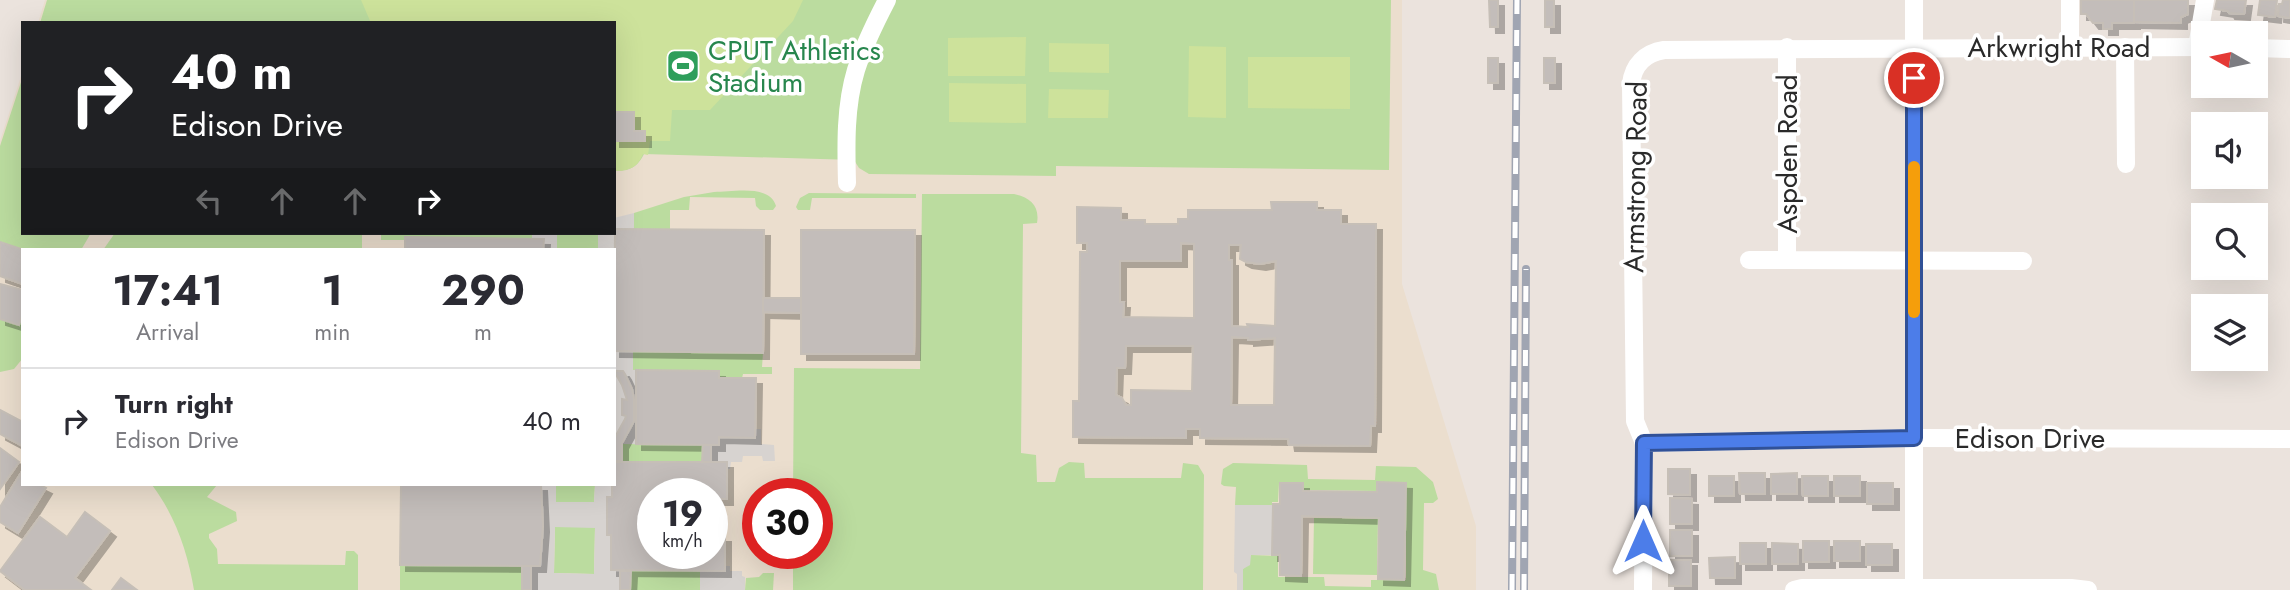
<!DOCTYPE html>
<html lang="en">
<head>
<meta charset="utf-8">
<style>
	:root { --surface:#fff; --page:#f2f2f3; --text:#2b2b33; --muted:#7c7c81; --line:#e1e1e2 }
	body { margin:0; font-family:Jost,sans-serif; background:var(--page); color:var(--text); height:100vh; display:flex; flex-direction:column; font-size:26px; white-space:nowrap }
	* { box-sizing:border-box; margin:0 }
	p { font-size:23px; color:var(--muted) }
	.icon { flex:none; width:38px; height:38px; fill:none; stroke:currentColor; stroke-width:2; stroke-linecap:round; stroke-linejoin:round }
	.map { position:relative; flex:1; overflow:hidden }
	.details { position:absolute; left:21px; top:248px; width:595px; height:238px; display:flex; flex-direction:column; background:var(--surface); border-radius:0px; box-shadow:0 7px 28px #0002 }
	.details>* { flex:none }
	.hud { position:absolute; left:21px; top:21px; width:595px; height:214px; border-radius:0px; box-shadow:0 7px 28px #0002; background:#202124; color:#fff; overflow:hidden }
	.needle { width:46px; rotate:279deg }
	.fabs { position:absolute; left:2191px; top:21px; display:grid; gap:14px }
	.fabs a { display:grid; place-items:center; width:77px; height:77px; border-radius:0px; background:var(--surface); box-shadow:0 7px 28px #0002; font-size:35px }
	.speed { position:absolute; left:637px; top:478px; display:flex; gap:14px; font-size:35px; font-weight:700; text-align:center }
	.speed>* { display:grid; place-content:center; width:91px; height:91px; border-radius:50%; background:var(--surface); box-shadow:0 7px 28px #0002; line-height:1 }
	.speed small { font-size:18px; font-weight:400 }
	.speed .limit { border:10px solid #d22; background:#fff; color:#111 }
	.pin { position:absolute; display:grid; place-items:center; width:60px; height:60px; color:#fff; margin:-30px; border:4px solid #fff; border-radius:50%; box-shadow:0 2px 7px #0007 }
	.me { position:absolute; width:77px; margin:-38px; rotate:0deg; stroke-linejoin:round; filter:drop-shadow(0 0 5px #0008) }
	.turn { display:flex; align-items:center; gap:24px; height:147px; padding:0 35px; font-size:32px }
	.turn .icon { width:91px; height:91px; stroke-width:2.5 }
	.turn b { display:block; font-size:49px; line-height:60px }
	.lanes { display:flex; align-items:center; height:66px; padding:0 35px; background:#0003; justify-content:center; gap:35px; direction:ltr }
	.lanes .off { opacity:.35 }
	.eta { display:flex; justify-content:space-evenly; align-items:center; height:119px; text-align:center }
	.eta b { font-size:42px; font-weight:700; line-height:49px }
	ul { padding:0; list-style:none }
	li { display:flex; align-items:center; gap:21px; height:105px; padding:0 35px; border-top:2px solid var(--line) }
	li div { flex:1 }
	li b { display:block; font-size:26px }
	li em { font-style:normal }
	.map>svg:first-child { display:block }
	.education { fill:#ebdece; fill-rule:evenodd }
	.green { fill:#bbdc9f }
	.pitch { fill:#cde29b }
	.plaza { fill:#d7d3d0; fill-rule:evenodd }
	.building { fill:#c3bdba; stroke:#c6bfb7; stroke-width:2; fill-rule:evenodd; filter:url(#shadow) }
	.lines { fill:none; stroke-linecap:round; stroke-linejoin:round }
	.minor { stroke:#fff; stroke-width:18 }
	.rail-casing { stroke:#a0a5b2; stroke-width:8 }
	.rail { stroke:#fff; stroke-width:5; stroke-dasharray:16; stroke-linecap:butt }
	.route-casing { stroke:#315197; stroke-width:18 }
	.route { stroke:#4c7de9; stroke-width:12 }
	.slow { stroke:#f59e0b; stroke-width:12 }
	.labels { text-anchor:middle; stroke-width:7; stroke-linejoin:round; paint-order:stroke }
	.street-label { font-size:28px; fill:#2a2a2a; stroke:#fff }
	.leisure-label { font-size:28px; fill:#27864d; stroke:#fff; text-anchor:start }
</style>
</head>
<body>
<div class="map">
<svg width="2290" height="590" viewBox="0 0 2290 590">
	<defs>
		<filter id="shadow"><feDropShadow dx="6" dy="6" stdDeviation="0" flood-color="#0004"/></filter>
	</defs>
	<rect width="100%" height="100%" fill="#ebe3dd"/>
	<path class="education" d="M45,0H1402V284L1476,526V590H0V141L23,70V233H614V23H38ZM23,250H614V485H23ZM653,494H712V553H653ZM758,494H817V553H758Z"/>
	<g class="green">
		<path d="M47,0H1391L1389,170L1056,166V176L869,174L859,168L854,160L644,154C637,168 629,171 614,171V23H40Z"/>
		<path d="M23,76V233H91L81,250H24L0,242V146Z"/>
		<path d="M714,192C733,192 770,184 776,206L773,210H760L756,206L755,198L690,197L689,210H670V229H634V213L684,197Z"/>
		<path d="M809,193L916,194V198H812L810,210H798L796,207L800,198Z"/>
		<path d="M922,194H1014C1030,197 1040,206 1037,223L1023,224L1021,453L1036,455L1037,482H1055L1059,468L1069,462L1084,463L1085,478H1181L1183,463L1198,465L1204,475L1203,590H793V553H817V494L793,493L794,368L920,369Z"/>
		<path d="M115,233H362V250H103Z"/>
		<path d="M381,233H532V239L406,237L405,240H381Z"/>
		<rect x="557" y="233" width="41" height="17"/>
		<path d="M23,313V358L14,369L0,372V319L19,325Z"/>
		<path d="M633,352L763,353L762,367H772V374H743L742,378H719V371L633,370Z"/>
		<path d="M622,444L703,445L702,462L621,461Z"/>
		<path d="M1233,463L1307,465L1308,479L1375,480L1376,466L1416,467L1433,482L1438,499L1433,503H1424L1423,570L1436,574L1439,590H1243V569L1251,555L1278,556V577H1324L1325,586L1371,587V580H1406V483L1377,482L1376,491L1303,490V483H1279L1278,502H1272V505H1235L1236,487L1224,486L1221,484L1223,469Z"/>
		<path d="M152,485H217L207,497L236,512L237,521L209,534V538L217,549L218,564L345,565L346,551H354L358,555V590H194C188,553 175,515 152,485Z"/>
		<path d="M556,485H595L594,502H556Z"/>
		<path d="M1314,518L1378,519L1377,575L1313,574Z"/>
		<path d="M555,527H595L594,574L554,573Z"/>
		<rect x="400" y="565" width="122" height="25"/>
		<rect x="631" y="570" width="69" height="20"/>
		<path d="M763,573H774L773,590H745L746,578L759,577Z"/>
	</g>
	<g class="pitch">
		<path d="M361,0H803L793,21L710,110H672L670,141H650L648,155L643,154C637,168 629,171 614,171V23H371Z"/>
		<path d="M1026,37L1025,76H948V38Z"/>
		<path d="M1049,43L1109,44V73L1049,72Z"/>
		<path d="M1189,46L1226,47V118L1188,117Z"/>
		<path d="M1248,57H1350V109L1248,108Z"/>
		<path d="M949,83L1026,84V123L949,122Z"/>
		<path d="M1049,89L1109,90L1108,118H1048Z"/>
	</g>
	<g class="plaza">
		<path d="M634,213V229H615L614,320V250H598V233H614V218Z"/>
		<path d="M532,233H557V250H543V239H532Z"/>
		<path d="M614,351L633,352V370H636V444H622L634,421V399L632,389L625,374L622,371H614Z"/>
		<path d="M614,373L622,385L627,400H622V415L626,416L625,419L614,439Z"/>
		<path d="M755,429H761V444L774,445L775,461H763L762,456H743L742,462H731L730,469H727V462H711V445H719V437L755,438Z"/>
		<path d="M541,485H556V502H594L595,485H612V497H607V534L611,535V570H620V590H531V566L540,565L543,526ZM555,527L595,528L594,574L554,573Z"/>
		<path d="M1235,505H1273L1278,555H1251L1250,565L1243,569V590H1237V574L1234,572Z"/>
		<path d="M725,566H730V571H742V576L745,577V590H700V570L725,571Z"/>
	</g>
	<g class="building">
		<path d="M1489,0H1498V27H1490Z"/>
		<rect x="1545" y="0" width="9" height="27"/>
		<path d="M2081,0H2134V23H2112V29H2103V23H2093L2086,14H2081Z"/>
		<path d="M2134,0H2188V14L2181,17V23L2134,22Z"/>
		<path d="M2217,0H2246L2244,14L2229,13L2228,11L2215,9Z"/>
		<path d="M2260,0H2277L2275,17L2258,15Z"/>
		<path d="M2283,0H2290V18L2278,16L2279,4H2282Z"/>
		<rect x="1488" y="58" width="10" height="25"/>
		<rect x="1544" y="58" width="11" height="25"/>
		<path d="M614,112H634V131H645V141H614Z"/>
		<path d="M1271,202H1317V210H1341V224H1376L1375,426H1371L1370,446L1289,445L1288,439L1200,438V429H1186V438L1073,437V401H1079L1080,252H1087V243H1077V207L1121,208V220H1145V224H1178V219H1188V210H1272ZM1181,243L1194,244V318L1123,317L1124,302H1120V261H1181ZM1229,245H1241L1240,259L1246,262L1260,264L1276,261L1275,326L1247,324L1248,327L1232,326V260H1229ZM1232,337L1248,338V340L1275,338L1274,405H1231ZM1126,346H1193L1192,391L1131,390V405H1126L1122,398L1116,395L1117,368H1125Z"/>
		<path d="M615,229L764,230L763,353L614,351Z"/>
		<path d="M801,230H915L914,354H801Z"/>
		<path d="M405,237L544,239L543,250H405Z"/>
		<path d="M0,242L24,250L23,284L0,276Z"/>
		<path d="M0,284L23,290V313L19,325L0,319Z"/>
		<path d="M763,298H801V313L763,312Z"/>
		<path d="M636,370L719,371V378H756L755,438L719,437V445L636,444Z"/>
		<path d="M614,371H623L625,374L632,389L634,399V421L622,443V461H614V439L625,419L626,416L622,415V399L627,400L622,385Z"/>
		<path d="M0,410L23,422V446L0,434Z"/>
		<path d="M703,445H711V462H702Z"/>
		<path d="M0,448L19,462L0,489Z"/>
		<path d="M614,462H727V499H712V494H653V499H646V534H653V553H712V536H725V571L611,570V535H607V497H612V485H614Z"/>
		<path d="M1668,469H1690V495L1668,494Z"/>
		<path d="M21,473L23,485H40L46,488L18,533L0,522V507Z"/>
		<path d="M1739,473H1765V494H1740Z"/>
		<path d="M1797,473V494H1771V474Z"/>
		<rect x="1709" y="476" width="25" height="20"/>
		<path d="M1802,476H1828V496H1803Z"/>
		<rect x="1834" y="476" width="26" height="20"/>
		<path d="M1377,482L1406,483L1404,580L1378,579L1379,518L1302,516L1301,576L1280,575V555H1272L1273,504H1280V483H1303V491L1377,492Z"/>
		<rect x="1867" y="483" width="26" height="21"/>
		<path d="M401,485H541L543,526L540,566L400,565Z"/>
		<path d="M1670,498L1692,499V524H1670Z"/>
		<path d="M85,512L110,531L75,578L91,590H25L0,571L40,517L67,537Z"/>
		<rect x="1670" y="530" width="22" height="26"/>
		<rect x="1803" y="541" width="26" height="21"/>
		<rect x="1834" y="541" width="26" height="20"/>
		<rect x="1740" y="543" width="26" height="21"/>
		<path d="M1772,543L1798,544V564H1772Z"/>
		<rect x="1866" y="544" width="26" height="21"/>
		<path d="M1735,557V578H1710L1709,558Z"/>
		<rect x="1669" y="560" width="22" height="26"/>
		<rect x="522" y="566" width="9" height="24"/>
		<path d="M620,571H631L630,590H620Z"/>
		<path d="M121,578L137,590H112Z"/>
	</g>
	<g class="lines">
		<g class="minor">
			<path d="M1914,0V590"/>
			<path d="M2070,46V0"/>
			<path d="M1787,47V260L2023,261"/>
			<path d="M2125,47L2126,164"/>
			<path d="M2197,47L2205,0"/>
			<path d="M2256,48L2290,49"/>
			<path d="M847,183C846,146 845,106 856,70C864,45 875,23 887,0"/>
			<path d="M1749,260H1787"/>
			<path d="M1644,443L1914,438L2290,439"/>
			<path d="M1643,590L1644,443L1635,421L1631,84C1633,65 1645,53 1664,50L2203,47"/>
			<path d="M1794,590L1802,588H2071L2088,590"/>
		</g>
		<defs>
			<g id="rail">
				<path d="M1512,590L1517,0"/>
				<path d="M1524,590L1526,269"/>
			</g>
		</defs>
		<use href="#rail" class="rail-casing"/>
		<use href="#rail" class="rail"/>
	</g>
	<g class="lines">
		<defs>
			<path id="route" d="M1643,541L1644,443L1914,438V78"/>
		</defs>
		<use href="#route" class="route-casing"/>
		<use href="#route" class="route"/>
		<path class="slow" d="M1914,312V167"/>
	</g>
	<defs>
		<symbol id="stadium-square" viewBox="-11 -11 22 22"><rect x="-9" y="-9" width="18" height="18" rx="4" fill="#2e9e5b" stroke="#fff"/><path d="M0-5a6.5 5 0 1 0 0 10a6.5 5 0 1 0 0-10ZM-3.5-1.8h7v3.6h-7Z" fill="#fff"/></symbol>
	</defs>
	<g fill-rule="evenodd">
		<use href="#stadium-square" x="664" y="47" width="38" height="38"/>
	</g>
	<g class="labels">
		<g class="street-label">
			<text x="2059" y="57">Arkwright Road</text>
			<text transform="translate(1787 154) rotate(-90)" y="10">Aspden Road</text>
			<text transform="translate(1635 177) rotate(-89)" y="10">Armstrong Road</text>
			<text x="2030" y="448">Edison Drive</text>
		</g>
		<g class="leisure-label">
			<text x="708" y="60">CPUT Athletics<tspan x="708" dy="32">Stadium</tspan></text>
		</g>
	</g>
</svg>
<div class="fabs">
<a><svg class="needle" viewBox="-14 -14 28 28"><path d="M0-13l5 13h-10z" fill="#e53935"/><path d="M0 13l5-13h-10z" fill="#7c7c81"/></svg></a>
<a><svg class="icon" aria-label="sound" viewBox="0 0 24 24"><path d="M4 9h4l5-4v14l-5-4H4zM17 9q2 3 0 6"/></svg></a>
<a><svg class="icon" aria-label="search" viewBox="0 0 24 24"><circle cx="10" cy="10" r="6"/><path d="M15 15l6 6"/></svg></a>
<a><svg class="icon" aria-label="layers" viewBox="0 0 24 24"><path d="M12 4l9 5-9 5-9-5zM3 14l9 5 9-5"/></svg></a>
</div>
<div class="speed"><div>19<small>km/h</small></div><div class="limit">30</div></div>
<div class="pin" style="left:1914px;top:78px;background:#d93025"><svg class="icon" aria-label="arrive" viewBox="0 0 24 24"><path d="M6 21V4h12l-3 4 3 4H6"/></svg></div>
<svg class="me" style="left:1643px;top:541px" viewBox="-20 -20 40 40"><path d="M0-17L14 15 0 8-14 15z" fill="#4c7de9" stroke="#fff" stroke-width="4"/></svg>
<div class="hud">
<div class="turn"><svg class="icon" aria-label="right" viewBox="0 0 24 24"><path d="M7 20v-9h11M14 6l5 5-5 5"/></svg><div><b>40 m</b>Edison Drive</div></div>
<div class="lanes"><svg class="icon off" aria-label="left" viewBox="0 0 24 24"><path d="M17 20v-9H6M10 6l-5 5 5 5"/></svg><svg class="icon off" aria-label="ahead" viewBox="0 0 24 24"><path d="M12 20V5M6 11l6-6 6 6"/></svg><svg class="icon off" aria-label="ahead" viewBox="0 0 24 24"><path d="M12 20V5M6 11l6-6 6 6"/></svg><svg class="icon" aria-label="right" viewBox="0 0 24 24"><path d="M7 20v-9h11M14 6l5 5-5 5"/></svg></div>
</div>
<section class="details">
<div class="eta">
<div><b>17:41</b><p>Arrival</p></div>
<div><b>1</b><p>min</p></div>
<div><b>290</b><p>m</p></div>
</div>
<ul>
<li><svg class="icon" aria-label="right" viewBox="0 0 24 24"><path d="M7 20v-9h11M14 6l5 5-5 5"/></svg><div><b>Turn right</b><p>Edison Drive</p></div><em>40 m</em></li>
</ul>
</section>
</div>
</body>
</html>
